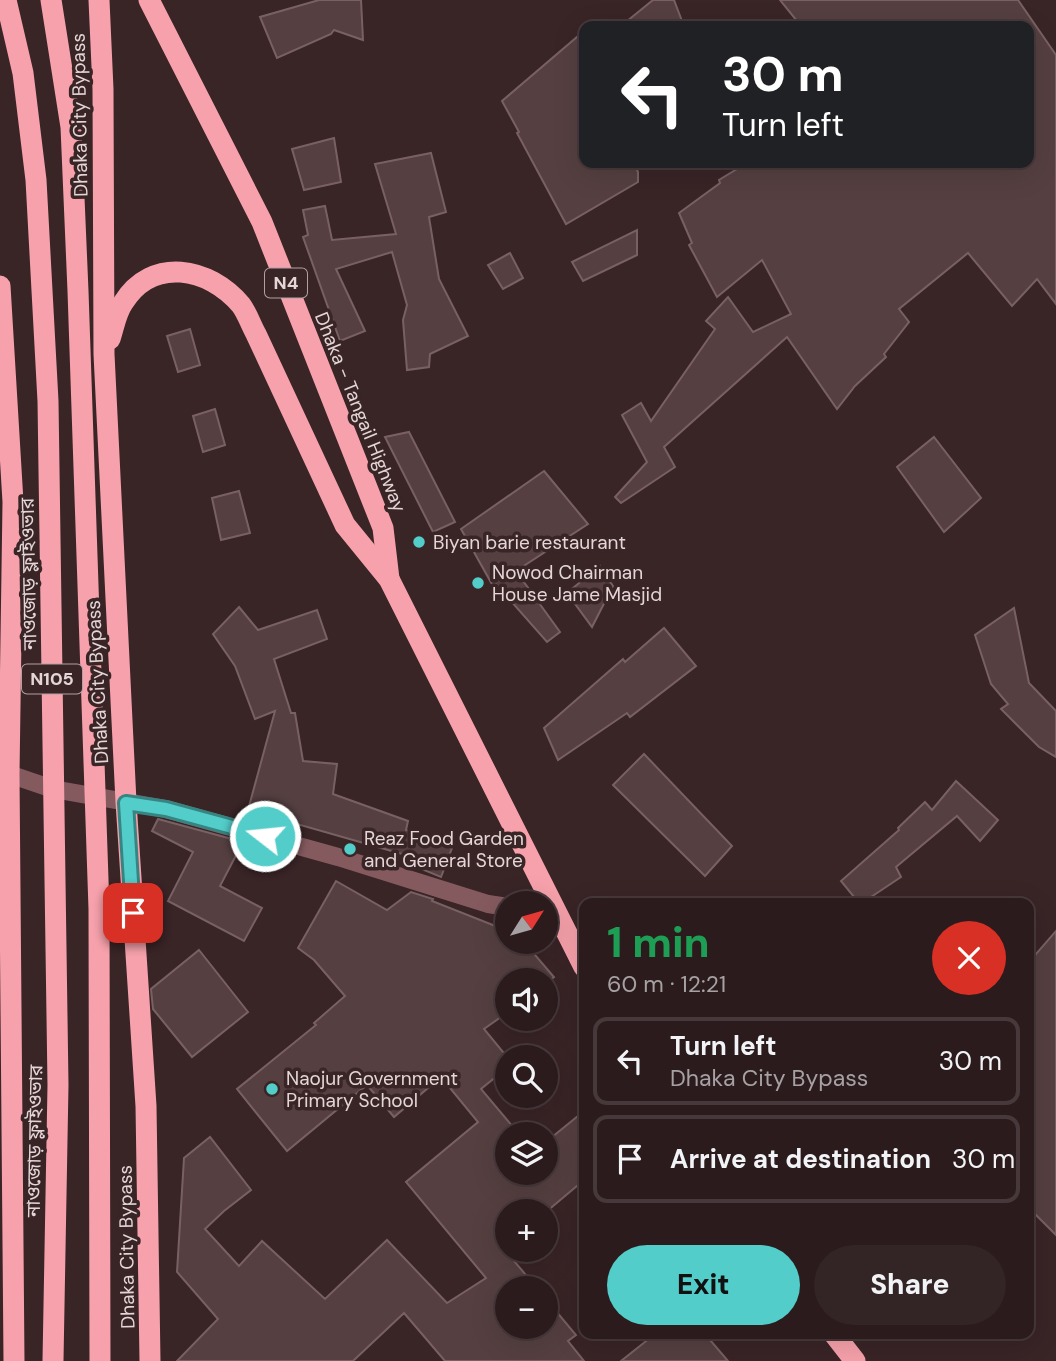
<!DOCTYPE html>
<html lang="en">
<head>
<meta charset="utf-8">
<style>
	:root { --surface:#2b1b1c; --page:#332425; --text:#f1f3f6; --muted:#a6a1a3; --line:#47393b; --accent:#53cdc9 }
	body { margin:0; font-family:"DM Sans","Noto Sans Bengali",sans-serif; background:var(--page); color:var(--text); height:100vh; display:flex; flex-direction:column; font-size:26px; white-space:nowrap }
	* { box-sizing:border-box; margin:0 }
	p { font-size:23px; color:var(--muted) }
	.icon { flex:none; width:38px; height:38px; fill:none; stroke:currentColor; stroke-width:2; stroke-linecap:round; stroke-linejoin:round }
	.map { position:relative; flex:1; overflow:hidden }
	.details { position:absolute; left:579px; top:898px; width:455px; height:441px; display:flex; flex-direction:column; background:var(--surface); border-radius:14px; box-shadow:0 7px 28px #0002,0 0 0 2px var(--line) }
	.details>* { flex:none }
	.banner { position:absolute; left:579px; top:21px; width:455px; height:147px; border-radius:14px; box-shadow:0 7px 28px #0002,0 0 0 2px var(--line); background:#202124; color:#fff; overflow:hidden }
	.needle { width:46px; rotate:53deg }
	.controls { position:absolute; left:495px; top:891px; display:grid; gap:14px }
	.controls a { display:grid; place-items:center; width:63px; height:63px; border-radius:50%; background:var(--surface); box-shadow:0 7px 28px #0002,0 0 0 2px var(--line); font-size:35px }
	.pin { position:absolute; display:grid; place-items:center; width:60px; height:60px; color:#fff; margin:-30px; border-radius:14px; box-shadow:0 4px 10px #0006 }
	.me { position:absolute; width:77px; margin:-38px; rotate:286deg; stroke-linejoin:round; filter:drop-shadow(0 0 5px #0008) }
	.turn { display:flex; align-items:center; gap:24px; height:147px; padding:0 28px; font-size:32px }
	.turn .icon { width:91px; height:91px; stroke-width:2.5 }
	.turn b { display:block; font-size:49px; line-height:60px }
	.round { display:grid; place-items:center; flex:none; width:74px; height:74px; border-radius:37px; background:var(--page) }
	.summary { display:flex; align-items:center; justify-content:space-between; height:119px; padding:0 28px }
	h1 { font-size:42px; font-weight:800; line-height:52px; color:#1e9e55 }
	.action { display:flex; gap:14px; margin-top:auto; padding:14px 28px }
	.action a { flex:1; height:80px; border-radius:42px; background:var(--accent); color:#111; font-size:28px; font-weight:800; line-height:80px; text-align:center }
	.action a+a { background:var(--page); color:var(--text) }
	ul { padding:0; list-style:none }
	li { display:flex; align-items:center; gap:21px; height:88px; margin:0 14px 10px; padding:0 14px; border:4px solid var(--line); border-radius:14px }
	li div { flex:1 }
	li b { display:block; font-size:26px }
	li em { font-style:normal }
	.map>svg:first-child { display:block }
	.building { fill:#553f41; stroke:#796163; stroke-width:2 }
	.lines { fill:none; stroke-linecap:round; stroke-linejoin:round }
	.street { stroke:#855a5f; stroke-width:18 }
	.highway { stroke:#f6a1ab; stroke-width:21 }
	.highway-bridge { stroke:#f6a1ab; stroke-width:21 }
	.route-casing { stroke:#368583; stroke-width:18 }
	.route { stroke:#53cdc9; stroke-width:12 }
	.poi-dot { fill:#53cdc9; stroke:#392426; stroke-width:2.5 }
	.labels { text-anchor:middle; stroke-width:7; stroke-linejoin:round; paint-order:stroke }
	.shield { fill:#392426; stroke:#b1a1a2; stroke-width:2 }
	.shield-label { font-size:18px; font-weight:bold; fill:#e4d6d7 }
	.street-label { font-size:19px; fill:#e4d6d7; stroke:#392426 }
	.poi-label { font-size:19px; fill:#e4d6d7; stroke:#392426; text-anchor:start }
</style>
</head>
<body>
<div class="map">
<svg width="1056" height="1361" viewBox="0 0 1056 1361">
	<rect width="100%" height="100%" fill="#392426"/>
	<g class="building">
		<path d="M319,0H361L363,40L334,30L331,34L277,58L260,17Z"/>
		<path d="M653,0H674L682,21L665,26H621Z"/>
		<path d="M780,0H1018L1056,55V304L1037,279L1012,306L968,253L899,309L909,322L884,354L886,357L855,386L837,409L787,337L664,447L675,467L621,503L615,497L647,462L622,415L641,403L651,421L715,329L706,321L728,297L753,332L791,314L762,260L717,297L689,245L692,243L679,213L720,183L719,180L747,163H1029V26H801Z"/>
		<path d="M584,31V163H634L638,172V182L566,224L517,133L519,132L502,101Z"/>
		<path d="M334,138L341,182L304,190L292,149Z"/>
		<path d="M431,153L446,212L429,217L439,279L468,336L430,354L429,367L407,370L403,320L407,305L392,252L336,269L365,331L340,341L303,237L308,235L303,210L325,206L332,240L396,234L375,164Z"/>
		<path d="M637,230V255L583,281L572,262Z"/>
		<path d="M510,253L523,278L503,289L488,265Z"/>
		<path d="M190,329L200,365L178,372L167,336Z"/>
		<path d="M215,409L225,445L203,452L193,416Z"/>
		<path d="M409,432L455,522L433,532L385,437Z"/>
		<path d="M934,437L981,498L944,532L897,467Z"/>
		<path d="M544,471L588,524L516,571L560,632L547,642L496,584L493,586L461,529Z"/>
		<path d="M239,491L250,533L221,540L212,498Z"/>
		<path d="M600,566L613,586L592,627L567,593Z"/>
		<path d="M239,607L258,630L317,610L327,639L274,659L291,713H295L303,761L337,764L333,794L408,821L406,830L452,848L441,877L407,863L409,856L248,810L275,711L255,719L235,666L213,634Z"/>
		<path d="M1014,608L1029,683L1056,711V757L1039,747L1001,709L1008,704L991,684L975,635Z"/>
		<path d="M664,628L696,666L630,717L627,713L558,760L544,728L623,659L625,662Z"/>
		<path d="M644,754L732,846L705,876L613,785Z"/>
		<path d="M956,781L998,820L980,841L957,816L896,867L901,877L862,903H859L841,881L899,830L898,828L925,802L932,810Z"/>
		<path d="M158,819L243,842L220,886L262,908L244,941L168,901L193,852L152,831Z"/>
		<path d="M336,881L387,910L411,892L433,899L432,901L508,931V942H524L554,977L546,983V980H508V1012L484,1029L508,1058V1067L481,1089L519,1134H508V1172H546V1142L584,1111V1180L546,1212L508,1211V1244L503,1248L537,1288H508V1326H546V1299L576,1335L568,1341L584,1361H445L404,1313L353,1361H177L218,1319L177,1272L184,1158L210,1137L251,1190L224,1211L205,1229L239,1266L262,1241L325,1299L387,1240L447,1303L486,1278L406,1182L478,1122L441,1077L394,1117L367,1085L287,1151L237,1089L316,1025L314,1023L345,996L314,960L298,948Z"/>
		<path d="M1056,931V1235L1029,1208V962Z"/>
		<path d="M199,950L248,1012L192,1057L153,1009L151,989Z"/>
		<path d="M655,1334H705L728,1361H621Z"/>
	</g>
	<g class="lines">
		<path class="street" d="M0,771L53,789L166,809L338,857L488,904L508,907"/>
		<g class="highway">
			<path d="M99,0L103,89L104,354L126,802L146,1106L150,1361"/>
			<path d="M149,0L262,222L383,528L389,579"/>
			<path d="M0,286L13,502L9,774L14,1361"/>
			<path d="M110,339C114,327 116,313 123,303C152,256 209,267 241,305C247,313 251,325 256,334L345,525L389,579L584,967"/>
			<path d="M834,1334L855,1361"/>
		</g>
		<g class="highway-bridge">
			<path d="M6,0L23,73L36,180L48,401L58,1085L53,1361"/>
			<path d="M51,0L71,127L78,291L99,909L100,1361"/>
		</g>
	</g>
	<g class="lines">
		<defs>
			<path id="route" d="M133,913L126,803L166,809L265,836"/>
		</defs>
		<use href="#route" class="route-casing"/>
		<use href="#route" class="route"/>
	</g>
	<g class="poi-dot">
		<circle cx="419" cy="542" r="7"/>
		<circle cx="478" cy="583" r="7"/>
		<circle cx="350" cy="849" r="7"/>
		<circle cx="272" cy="1089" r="7"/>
	</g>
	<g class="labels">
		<g class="shield">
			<rect x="265" y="268.5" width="42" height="29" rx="5"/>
			<rect x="22" y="664.5" width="60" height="29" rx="5"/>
		</g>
		<g class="shield-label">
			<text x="286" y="289">N4</text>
			<text x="52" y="685">N105</text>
		</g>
		<g class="street-label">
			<text transform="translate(79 115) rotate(-91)" y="7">Dhaka City Bypass</text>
			<text transform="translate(361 412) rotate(68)" y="7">Dhaka - Tangail Highway</text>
			<text transform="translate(28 574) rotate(-91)" y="7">নাওজোড় ফ্লাইওভার</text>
			<text transform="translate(97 682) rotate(-93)" y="7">Dhaka City Bypass</text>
			<text transform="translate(34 1141) rotate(-89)" y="7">নাওজোড় ফ্লাইওভার</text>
			<text transform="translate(126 1247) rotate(-91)" y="7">Dhaka City Bypass</text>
		</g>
		<g class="poi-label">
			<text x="433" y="549">Biyan barie restaurant</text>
			<text x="492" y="579">Nowod Chairman<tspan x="492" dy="22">House Jame Masjid</tspan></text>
			<text x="364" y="845">Reaz Food Garden<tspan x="364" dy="22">and General Store</tspan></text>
			<text x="286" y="1085">Naojur Government<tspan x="286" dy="22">Primary School</tspan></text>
		</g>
	</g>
</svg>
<div class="controls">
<a><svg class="needle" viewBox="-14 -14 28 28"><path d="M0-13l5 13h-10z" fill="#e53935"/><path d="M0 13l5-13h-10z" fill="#a6a1a3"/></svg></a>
<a><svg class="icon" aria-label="sound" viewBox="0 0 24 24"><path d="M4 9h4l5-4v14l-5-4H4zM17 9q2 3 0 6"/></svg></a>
<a><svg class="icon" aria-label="search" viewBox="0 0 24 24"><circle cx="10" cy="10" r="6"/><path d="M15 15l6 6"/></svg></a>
<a><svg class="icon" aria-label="layers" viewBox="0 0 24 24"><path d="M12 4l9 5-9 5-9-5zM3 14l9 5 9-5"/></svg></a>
<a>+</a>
<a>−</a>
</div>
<div class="pin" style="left:133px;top:913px;background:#d93025"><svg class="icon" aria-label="arrive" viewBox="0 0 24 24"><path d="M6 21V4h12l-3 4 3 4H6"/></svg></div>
<svg class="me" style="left:265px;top:836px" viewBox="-20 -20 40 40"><circle r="17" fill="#53cdc9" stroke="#fff" stroke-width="3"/><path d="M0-11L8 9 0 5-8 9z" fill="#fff"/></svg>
<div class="banner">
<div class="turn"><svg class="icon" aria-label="left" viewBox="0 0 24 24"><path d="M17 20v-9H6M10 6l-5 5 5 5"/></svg><div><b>30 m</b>Turn left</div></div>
</div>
<section class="details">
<div class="summary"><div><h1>1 min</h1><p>60 m · 12:21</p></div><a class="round" style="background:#d93025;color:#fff"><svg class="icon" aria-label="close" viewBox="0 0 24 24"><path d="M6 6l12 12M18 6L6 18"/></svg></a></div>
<ul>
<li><svg class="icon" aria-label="left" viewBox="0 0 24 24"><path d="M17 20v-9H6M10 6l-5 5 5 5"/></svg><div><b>Turn left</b><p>Dhaka City Bypass</p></div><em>30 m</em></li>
<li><svg class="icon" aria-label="arrive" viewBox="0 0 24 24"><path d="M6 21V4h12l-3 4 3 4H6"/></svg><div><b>Arrive at destination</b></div><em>30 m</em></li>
</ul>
<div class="action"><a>Exit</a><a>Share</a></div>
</section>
</div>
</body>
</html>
